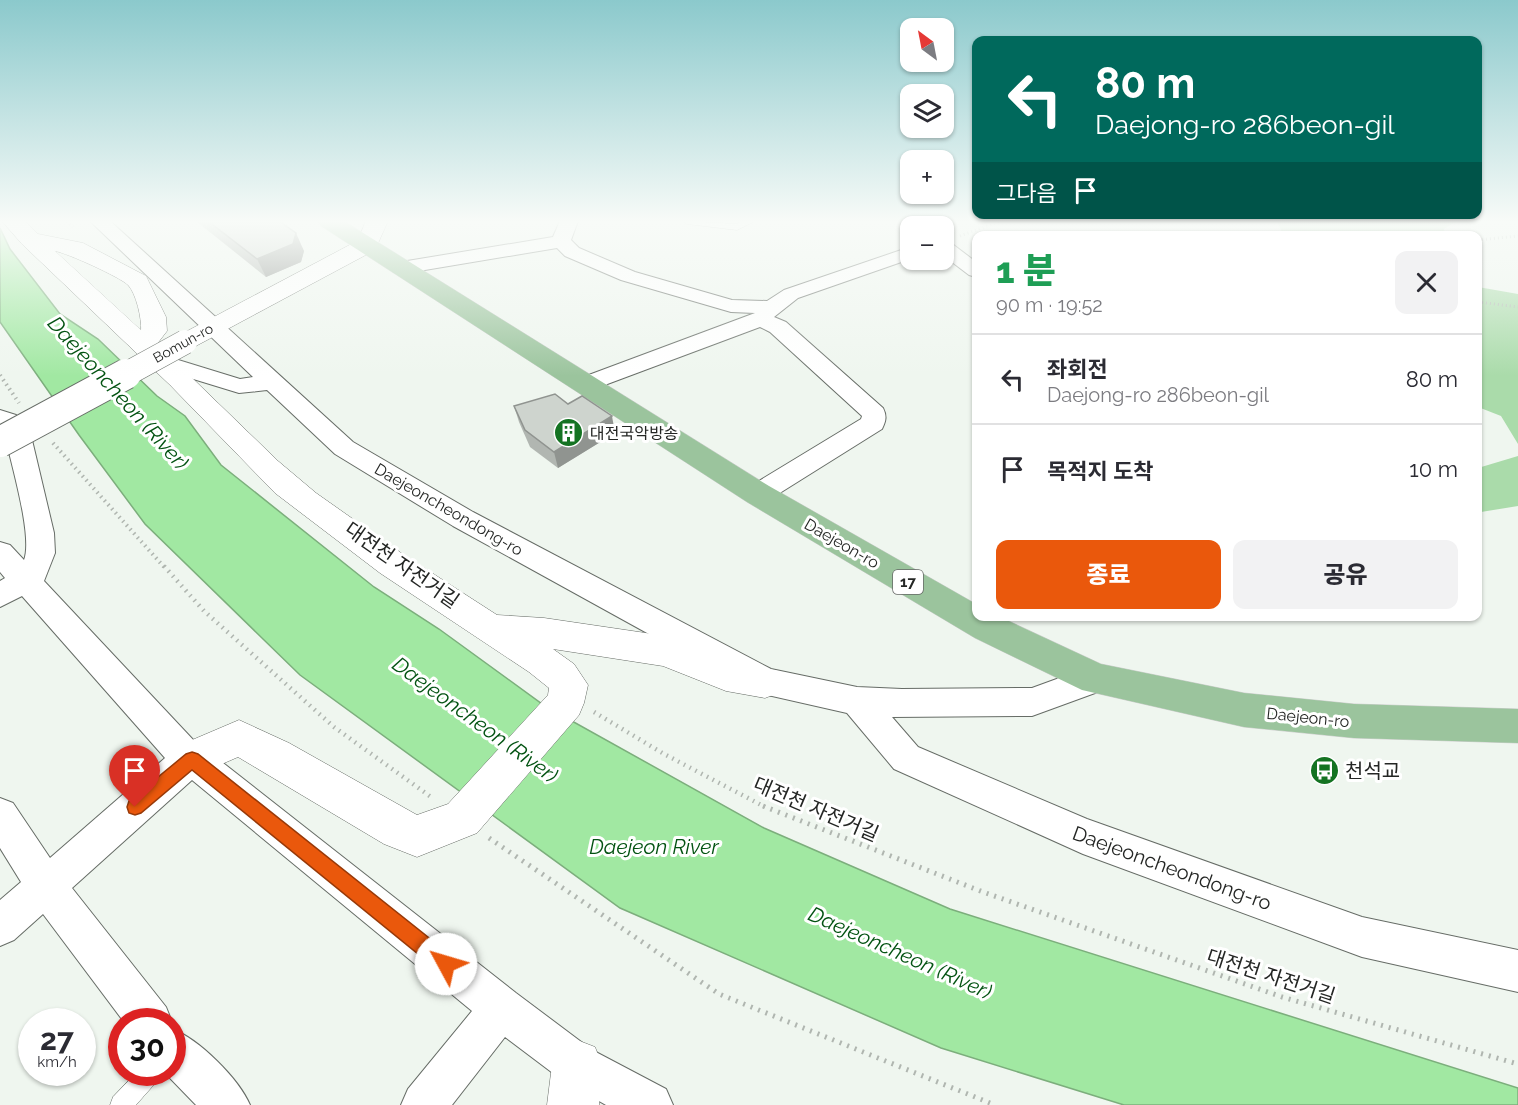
<!DOCTYPE html>
<html lang="ko">
<head>
<meta charset="utf-8">
<style>
	:root { --surface:#fff; --page:#f2f2f3; --text:#2b2b33; --muted:#7c7c81; --line:#e1e1e2; --accent:#ea580c }
	body { margin:0; font-family:Raleway,"Noto Sans KR",sans-serif; background:var(--page); color:var(--text); height:100vh; display:flex; flex-direction:column; font-size:22px; white-space:nowrap }
	* { box-sizing:border-box; margin:0 }
	p { font-size:20px; color:var(--muted) }
	.icon { flex:none; width:33px; height:33px; fill:none; stroke:currentColor; stroke-width:2; stroke-linecap:round; stroke-linejoin:round }
	.map { position:relative; flex:1; overflow:hidden }
	.side { position:absolute; left:972px; top:231px; width:510px; height:390px; display:flex; flex-direction:column; background:var(--surface); border-radius:12px; box-shadow:0 2px 4px #0004 }
	.side>* { flex:none }
	.banner { position:absolute; left:972px; top:36px; width:510px; height:183px; border-radius:12px; box-shadow:0 2px 4px #0004; background:#00695c; color:#fff; overflow:hidden }
	.needle { width:39px; rotate:328deg }
	.controls { position:absolute; left:900px; top:18px; display:grid; gap:12px }
	.controls a { display:grid; place-items:center; width:54px; height:54px; border-radius:12px; background:var(--surface); box-shadow:0 2px 4px #0004; font-size:30px }
	.speed { position:absolute; left:18px; top:1008px; display:flex; gap:12px; font-size:30px; font-weight:700; text-align:center }
	.speed>* { display:grid; place-content:center; width:78px; height:78px; border-radius:50%; background:var(--surface); box-shadow:0 2px 4px #0004; line-height:1 }
	.speed small { font-size:15px; font-weight:400 }
	.speed .limit { border:9px solid #d22; background:#fff; color:#111 }
	.pin { position:absolute; display:grid; place-items:center; width:51px; height:51px; color:#fff; margin:-62px -26px; border-radius:50% 50% 50% 0; rotate:-45deg; box-shadow:0 0 6px #0007 }
	.pin .icon { rotate:45deg }
	.me { position:absolute; width:66px; margin:-33px; rotate:309deg; stroke-linejoin:round; filter:drop-shadow(0 0 4px #0008) }
	.turn { display:flex; align-items:center; gap:21px; height:126px; padding:0 24px; font-size:27px }
	.turn .icon { width:78px; height:78px; stroke-width:2.5 }
	.turn b { display:block; font-size:42px; line-height:51px }
	.then { display:flex; align-items:center; height:57px; padding:0 24px; background:#0003; gap:12px; font-size:22px }
	.round { display:grid; place-items:center; flex:none; width:63px; height:63px; border-radius:12px; background:var(--page) }
	.headline { display:flex; align-items:center; justify-content:space-between; height:102px; padding:0 24px }
	h1 { font-size:36px; font-weight:800; line-height:45px; color:#1e9e55 }
	.button { display:flex; gap:12px; margin-top:auto; padding:12px 24px }
	.button a { flex:1; height:69px; border-radius:12px; background:var(--accent); color:#fff; font-size:24px; font-weight:800; line-height:69px; text-align:center }
	.button a+a { background:var(--page); color:var(--text) }
	ul { padding:0; list-style:none }
	li { display:flex; align-items:center; gap:18px; height:90px; padding:0 24px; border-top:2px solid var(--line) }
	li div { flex:1 }
	li b { display:block; font-size:22px }
	li em { font-style:normal }
	.map>svg:first-child { display:block }
	.green { fill:#aadbaa }
	.water { fill:#a1e8a2; stroke:#7cae7c; stroke-width:1.5 }
	.lines { fill:none; stroke-linecap:round; stroke-linejoin:round }
	.service-casing { stroke:#666c66; stroke-width:1 }
	.minor-casing { stroke:#666c66; stroke-width:2 }
	.tertiary-casing { stroke:#666c66; stroke-width:1 }
	.secondary-casing { stroke:#666c66; stroke-width:1 }
	.primary-casing { stroke:#cfcfcf; stroke-width:1 }
	.path-far3 { stroke:#b0b6b0; stroke-width:3; stroke-dasharray:1 3; stroke-linecap:butt }
	.path-far2 { stroke:#b0b6b0; stroke-width:4; stroke-dasharray:1.5 4; stroke-linecap:butt }
	.path-far1 { stroke:#b0b6b0; stroke-width:4.5; stroke-dasharray:1.5 5; stroke-linecap:butt }
	.path { stroke:#b0b6b0; stroke-width:5; stroke-dasharray:2 6; stroke-linecap:butt }
	.service { fill:#fff; fill-rule:evenodd }
	.minor { fill:#fff; fill-rule:evenodd }
	.tertiary { fill:#fff; fill-rule:evenodd }
	.secondary { fill:#fff; fill-rule:evenodd }
	.primary { fill:#9bc49d; fill-rule:evenodd }
	.tertiary-bridge-far1-casing { stroke:#666c66; stroke-width:25; stroke-linecap:butt }
	.tertiary-bridge-casing { stroke:#666c66; stroke-width:32; stroke-linecap:butt }
	.tertiary-bridge-far1 { stroke:#fff; stroke-width:24 }
	.tertiary-bridge { stroke:#fff; stroke-width:30 }
	.wall { fill:#b1b6b1 }
	.shaded-wall { fill:#909490 }
	.building { fill:#ced4ce; stroke:#909490; stroke-width:1.5 }
	.route { fill:#ea580c; stroke:#983908; stroke-width:1.5 }
	.labels { text-anchor:middle; stroke-width:6; stroke-linejoin:round; paint-order:stroke }
	.far-street-label { font-size:14px; fill:#242624; stroke:#fff }
	.shield { fill:#fff; stroke:#666766; stroke-width:1.5 }
	.shield-label { font-size:15px; font-weight:bold; fill:#242624 }
	.poi-label { font-size:16px; fill:#242624; stroke:#fff; text-anchor:start }
	.street-label { font-size:16px; fill:#242624; stroke:#fff }
	.near-street-label { font-size:20px; fill:#242624; stroke:#fff }
	.near-poi-label { font-size:20px; fill:#242624; stroke:#fff; text-anchor:start }
	.near-water-label { font-size:21px; font-style:italic; fill:#035312; stroke:#fff }
</style>
</head>
<body>
<div class="map">
<svg width="1518" height="1105" viewBox="0 0 1518 1105">
	<rect width="100%" height="100%" fill="#eff6ef"/>
	<g class="green">
		<path d="M1277,221H1457L1444,229L1445,236L1283,235Z"/>
		<path d="M1478,287L1518,294V444L1501,416L1478,407Z"/>
		<path d="M1518,456V506L1481,512L1478,515V468Z"/>
	</g>
	<path class="water" d="M0,228L10,249L60,314L98,339L157,396L185,416L221,465L374,587L439,629L545,706L764,828L950,909L1518,1088V1105H1124L941,1048L620,908L300,675L145,524L79,435L0,322Z"/>
	<g class="lines">
		<defs>
			<g id="service">
				<path d="M683,221L736,224L744,221H755L737,230L687,224Z"/>
				<path d="M137,1072H162L159,1079L136,1105H110L113,1097Z"/>
			</g>
			<g id="minor">
				<path d="M90,221H110L353,442L473,512L771,669L857,687L902,689L1032,688L1095,665L1106,669L1111,679L1106,689L1032,716L892,717L918,747L1087,819L1362,917L1518,950V992L1362,957L1083,854L894,769L847,713L754,692L453,526L335,454L267,390L239,393L154,367L151,362L154,357L162,355L240,379L253,377Z"/>
				<path d="M560,221H578L571,240L579,248L635,272L732,300L767,301L784,290L910,247V259L798,298L774,317L786,322L883,408C887,416 886,421 882,429L767,501L758,503L749,501L745,494L749,487L861,419L862,416L770,332L760,327L594,389L586,391L578,389L574,384L578,379L755,313L731,312L621,280L565,256L557,248L401,274L394,272L391,268L394,264L401,262L553,237Z"/>
				<path d="M944,241L951,243L976,262V277L969,275L944,256Z"/>
				<path d="M0,410L16,415L32,440L54,533L55,553L44,581L198,745L204,748L516,993L592,1050L666,1089L673,1105H606L562,1080L505,1037L452,1105H401L408,1089L472,1011L192,780L72,888L166,1007L172,1022H124L43,914L14,940L0,946V900L21,882L0,848V798L13,803L50,858L165,758L22,596L0,607V581L5,578L0,572V542L10,545L24,560C33,538 12,466 6,440L0,430Z"/>
				<path d="M172,1029C199,1039 239,1079 250,1105H196L164,1072H172Z"/>
			</g>
			<g id="tertiary">
				<path d="M367,238L375,240L378,245L375,250L194,347L185,350L176,347L172,342L176,337L359,240Z"/>
				<path d="M577,1040L595,1047L602,1065L599,1105H547L552,1065L559,1047Z"/>
			</g>
			<g id="secondary">
				<path d="M2,221H25L38,234L83,243L146,276L166,317L167,331L157,344L278,461L316,493L404,555L497,615L544,618L666,636L728,660L778,671L784,682L778,693L765,698L726,691L663,666L553,649L574,664L588,685L584,703L579,715L477,833L417,857L384,844L238,757L192,777L178,772L172,759L178,746L239,720L289,743L417,815L448,804L548,695L549,688L529,672L380,573L275,493L170,385L22,244ZM55,251C67,253 120,277 128,285C136,293 142,319 141,330Z"/>
				<path d="M366,221H388L375,250L367,252L359,250L356,245Z"/>
			</g>
			<path id="primary" d="M318,221H344L769,486L976,604V616H998L1101,664L1244,693L1354,704L1518,709V743L1354,738L1244,727L1082,690L975,638L747,502L321,226Z"/>
		</defs>
		<use href="#service" class="service-casing"/>
		<use href="#minor" class="minor-casing"/>
		<use href="#tertiary" class="tertiary-casing"/>
		<use href="#secondary" class="secondary-casing"/>
		<use href="#primary" class="primary-casing"/>
		<g class="path-far3">
			<path d="M67,221L73,227"/>
			<path d="M1291,221L1313,236"/>
			<path d="M1432,221L1441,236"/>
			<path d="M960,236L1001,221"/>
			<path d="M1478,240L1518,236"/>
			<path d="M1478,302L1518,307"/>
		</g>
		<g class="path-far2">
			<path d="M0,375L19,403"/>
			<path d="M53,443L165,568"/>
		</g>
		<g class="path-far1">
			<path d="M164,566L204,611L334,727L431,797"/>
			<path d="M594,712L664,754L765,807"/>
		</g>
		<g class="path">
			<path d="M763,806L983,892L1282,997L1518,1064"/>
			<path d="M489,838L719,994L995,1105"/>
		</g>
		<use href="#service" class="service"/>
		<use href="#minor" class="minor"/>
		<use href="#tertiary" class="tertiary"/>
		<use href="#secondary" class="secondary"/>
		<use href="#primary" class="primary"/>
		<defs>
			<path id="tertiary-bridge-far1" d="M123,376L185,342"/>
			<path id="tertiary-bridge" d="M0,442L126,374"/>
		</defs>
		<use href="#tertiary-bridge-far1" class="tertiary-bridge-far1-casing"/>
		<use href="#tertiary-bridge" class="tertiary-bridge-casing"/>
		<use href="#tertiary-bridge-far1" class="tertiary-bridge-far1"/>
		<use href="#tertiary-bridge" class="tertiary-bridge"/>
	</g>
	<g class="wall">
		<path d="M196,221H279L304,251L301,262L266,277Z"/>
		<path d="M514,406L615,433L558,468L530,447L519,422Z"/>
	</g>
	<g class="shaded-wall">
		<path d="M296,233L304,251L301,262L266,277L257,259Z"/>
		<path d="M612,416L615,433L558,468L554,452Z"/>
	</g>
	<g class="building">
		<path d="M208,221H279L296,233L293,244L257,259Z"/>
		<path d="M555,394L568,404L582,396L612,416L554,452L525,430L514,406Z"/>
	</g>
	<linearGradient id="sky" x2="0" y2="1"><stop stop-color="#8bc9cc"/><stop offset="0.59" stop-color="#f8fbf8"/><stop offset="1" stop-color="#f8fbf8" stop-opacity="0"/></linearGradient>
	<rect width="1518" height="376" fill="url(#sky)"/>
	<path class="route" d="M192,752L198,754L453,957L456,964L453,971L446,974L439,971L192,770L141,813L135,815L129,813L127,807L129,801L186,754Z"/>
	<defs>
		<symbol id="building-disc" viewBox="-11 -11 22 22"><circle r="9.5" fill="#147322" stroke="#fff"/><path d="M-4-6H4V6H1V3H-1V6H-4ZM-2.5-4.3h1.7v1.8h-1.7ZM.8-4.3h1.7v1.8H.8ZM-2.5-1h1.7V.8h-1.7ZM.8-1h1.7V.8H.8Z" fill="#fff"/></symbol>
		<symbol id="bus-disc" viewBox="-11 -11 22 22"><circle r="9.5" fill="#147322" stroke="#fff"/><path d="M-5-6H5V4H4V6H2V4H-2V6H-4V4H-5ZM-3.5-4V0h7V-4ZM-3.5 1.2v1.5H-2V1.2ZM2 1.2v1.5H3.5V1.2Z" fill="#fff"/></symbol>
	</defs>
	<g fill-rule="evenodd">
		<use href="#building-disc" x="552" y="416" width="33" height="33"/>
		<use href="#bus-disc" x="1308" y="754" width="33" height="33"/>
	</g>
	<g class="labels">
		<g class="far-street-label">
			<text transform="translate(183 343) rotate(-29)" y="5">Bomun-ro</text>
		</g>
		<rect class="shield" x="893" y="570" width="30" height="24" rx="4.5"/>
		<g class="shield-label">
			<text x="908" y="587">17</text>
		</g>
		<g class="poi-label">
			<text x="590" y="439">대전국악방송</text>
		</g>
		<g class="street-label">
			<text transform="translate(449 509) rotate(30)" y="6">Daejeoncheondong-ro</text>
			<text transform="translate(842 543) rotate(30)" y="6">Daejeon-ro</text>
			<text transform="translate(1308 717) rotate(6)" y="6">Daejeon-ro</text>
		</g>
		<g class="near-street-label">
			<text transform="translate(402 565) rotate(35)" y="7">대전천 자전거길</text>
			<text transform="translate(816 809) rotate(23)" y="7">대전천 자전거길</text>
			<text transform="translate(1172 868) rotate(20)" y="7">Daejeoncheondong-ro</text>
			<text transform="translate(1271 976) rotate(18)" y="7">대전천 자전거길</text>
		</g>
		<g class="near-poi-label">
			<text x="1345" y="778">천석교</text>
		</g>
		<g class="near-water-label">
			<text transform="translate(118 393) rotate(48)" y="7">Daejeoncheon (River)</text>
			<text transform="translate(475 720) rotate(36)" y="7">Daejeoncheon (River)</text>
			<text x="654" y="854">Daejeon River</text>
			<text transform="translate(900 953) rotate(24)" y="7">Daejeoncheon (River)</text>
		</g>
	</g>
</svg>
<div class="controls">
<a><svg class="needle" viewBox="-14 -14 28 28"><path d="M0-13l5 13h-10z" fill="#e53935"/><path d="M0 13l5-13h-10z" fill="#7c7c81"/></svg></a>
<a><svg class="icon" aria-label="layers" viewBox="0 0 24 24"><path d="M12 4l9 5-9 5-9-5zM3 14l9 5 9-5"/></svg></a>
<a>+</a>
<a>−</a>
</div>
<div class="speed"><div>27<small>km/h</small></div><div class="limit">30</div></div>
<div class="pin" style="left:135px;top:807px;background:#d93025"><svg class="icon" aria-label="arrive" viewBox="0 0 24 24"><path d="M6 21V4h12l-3 4 3 4H6"/></svg></div>
<svg class="me" style="left:446px;top:964px" viewBox="-20 -20 40 40"><circle r="19" fill="#fff"/><path d="M0-13L10 11 0 6-10 11z" fill="#ea580c"/></svg>
<div class="banner">
<div class="turn"><svg class="icon" aria-label="left" viewBox="0 0 24 24"><path d="M17 20v-9H6M10 6l-5 5 5 5"/></svg><div><b>80 m</b>Daejong-ro 286beon-gil</div></div>
<div class="then">그다음<svg class="icon" aria-label="arrive" viewBox="0 0 24 24"><path d="M6 21V4h12l-3 4 3 4H6"/></svg></div>
</div>
<section class="side">
<div class="headline"><div><h1>1 분</h1><p>90 m · 19:52</p></div><a class="round"><svg class="icon" aria-label="close" viewBox="0 0 24 24"><path d="M6 6l12 12M18 6L6 18"/></svg></a></div>
<ul>
<li><svg class="icon" aria-label="left" viewBox="0 0 24 24"><path d="M17 20v-9H6M10 6l-5 5 5 5"/></svg><div><b>좌회전</b><p>Daejong-ro 286beon-gil</p></div><em>80 m</em></li>
<li><svg class="icon" aria-label="arrive" viewBox="0 0 24 24"><path d="M6 21V4h12l-3 4 3 4H6"/></svg><div><b>목적지 도착</b></div><em>10 m</em></li>
</ul>
<div class="button"><a>종료</a><a>공유</a></div>
</section>
</div>
</body>
</html>
